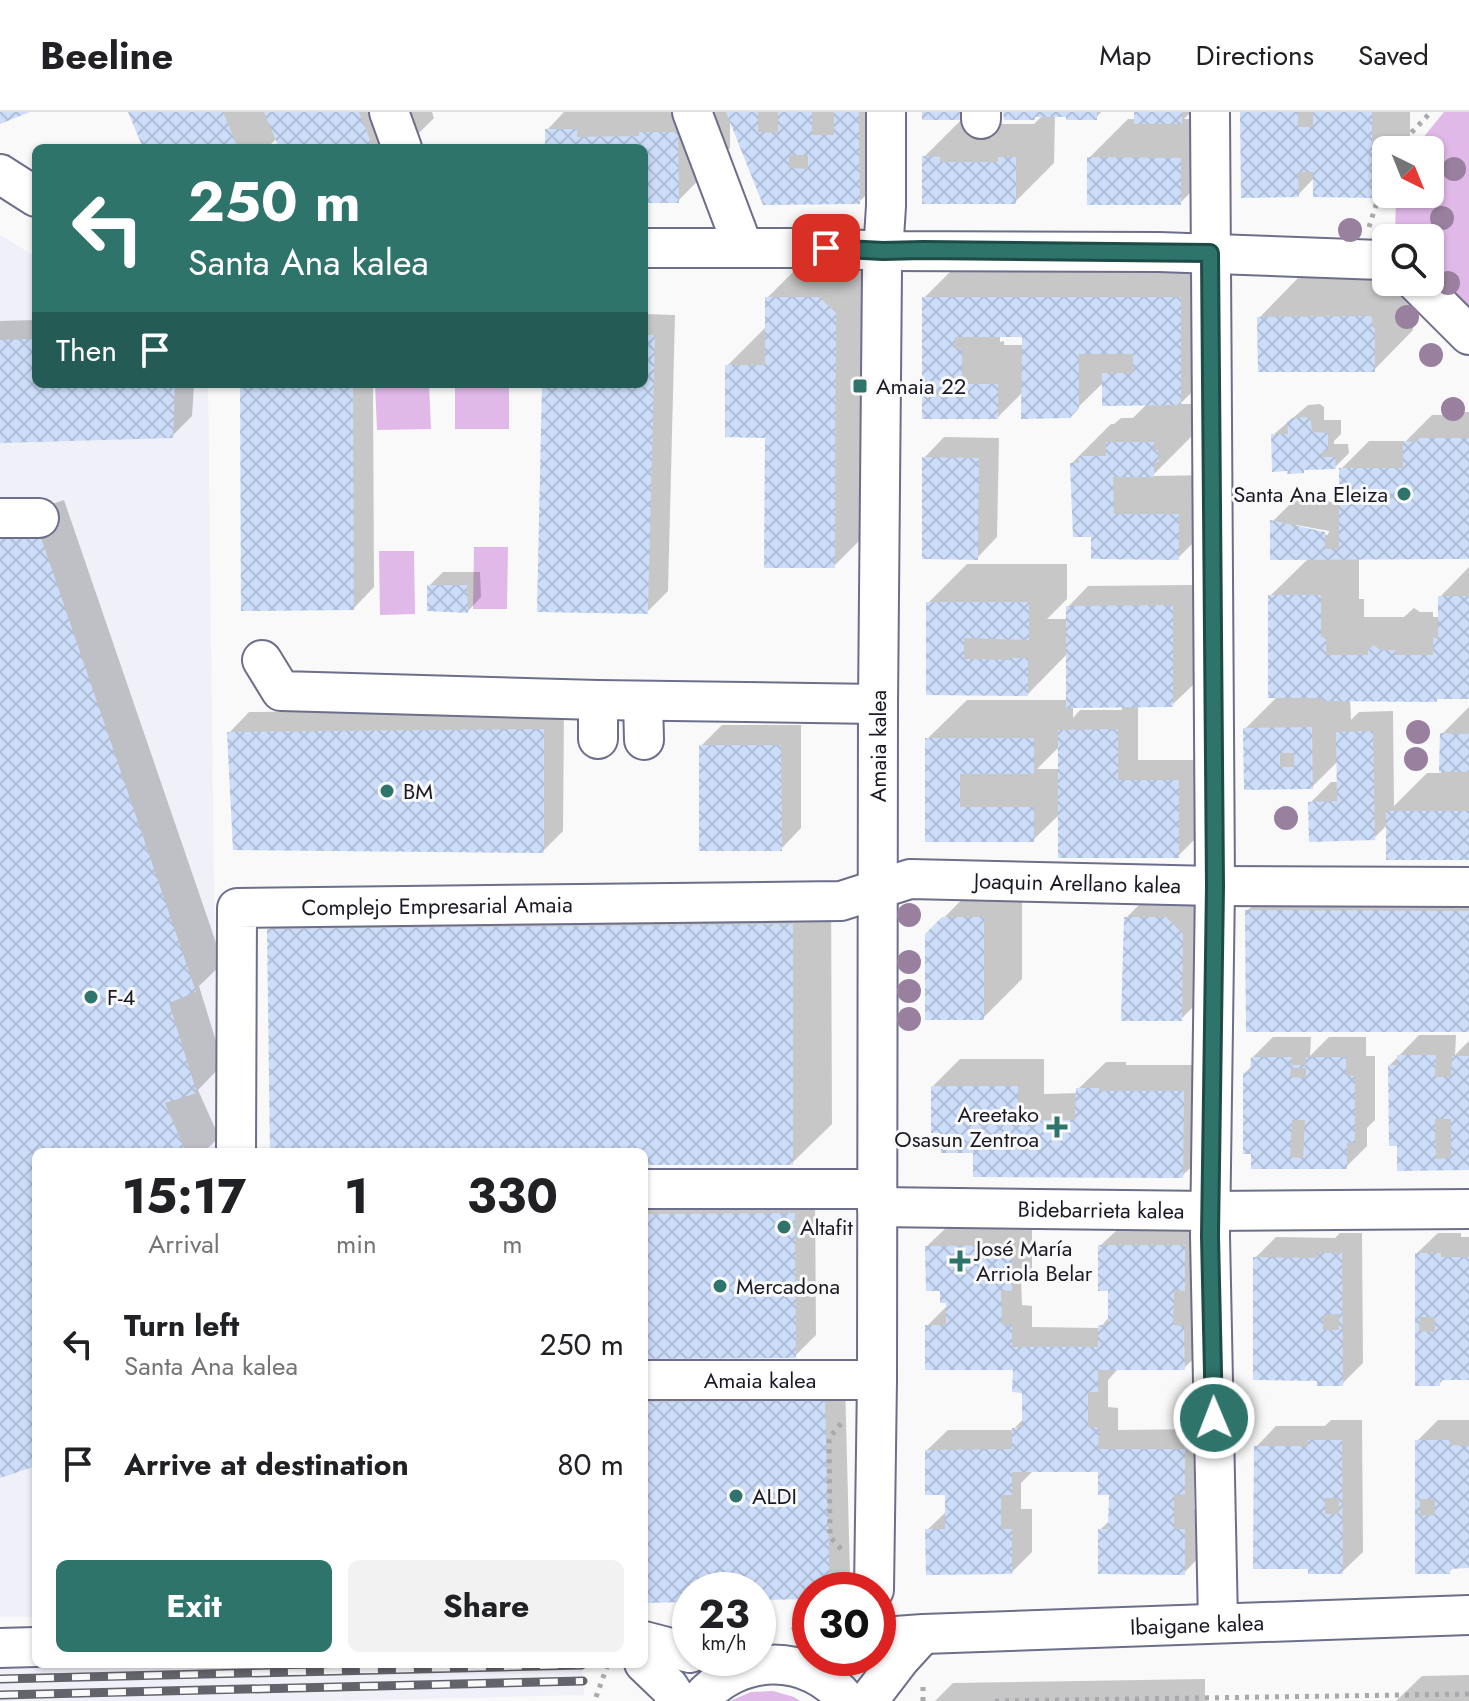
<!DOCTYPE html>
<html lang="en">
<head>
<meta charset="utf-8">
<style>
	:root { --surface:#fff; --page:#f2f2f2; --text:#202124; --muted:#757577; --line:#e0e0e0; --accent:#2e746b }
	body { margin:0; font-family:Jost,sans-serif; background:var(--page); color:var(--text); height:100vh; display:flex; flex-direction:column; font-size:30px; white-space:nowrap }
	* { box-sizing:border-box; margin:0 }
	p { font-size:26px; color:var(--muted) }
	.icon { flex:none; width:44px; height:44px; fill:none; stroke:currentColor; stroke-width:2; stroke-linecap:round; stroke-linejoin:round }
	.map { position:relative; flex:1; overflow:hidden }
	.drawer { position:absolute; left:32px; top:1036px; width:616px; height:520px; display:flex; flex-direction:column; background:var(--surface); border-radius:12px; box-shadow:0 2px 6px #0004 }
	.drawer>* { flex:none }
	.hud { position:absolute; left:32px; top:32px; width:616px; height:244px; border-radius:12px; box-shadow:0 2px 6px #0004; background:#2e746b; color:#fff; overflow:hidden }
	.needle { width:52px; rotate:137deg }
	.fabs { position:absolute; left:1372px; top:24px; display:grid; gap:16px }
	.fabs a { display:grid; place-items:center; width:72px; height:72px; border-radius:12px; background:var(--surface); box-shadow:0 2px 6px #0004; font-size:40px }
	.speed { position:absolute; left:672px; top:1460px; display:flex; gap:16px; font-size:40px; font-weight:700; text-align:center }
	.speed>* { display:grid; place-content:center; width:104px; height:104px; border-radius:50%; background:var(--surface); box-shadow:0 2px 6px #0004; line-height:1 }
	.speed small { font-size:20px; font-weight:400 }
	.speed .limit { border:12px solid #d22; background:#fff; color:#111 }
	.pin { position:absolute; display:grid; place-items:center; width:68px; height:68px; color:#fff; margin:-34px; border-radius:16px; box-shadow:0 4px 12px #0006 }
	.me { position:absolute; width:88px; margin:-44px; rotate:359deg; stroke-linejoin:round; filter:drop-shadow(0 0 6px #0008) }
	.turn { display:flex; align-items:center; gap:28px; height:168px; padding:0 24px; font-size:36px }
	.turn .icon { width:104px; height:104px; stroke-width:2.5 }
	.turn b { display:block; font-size:56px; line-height:68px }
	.then { display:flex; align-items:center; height:76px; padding:0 24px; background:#0003; gap:16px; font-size:30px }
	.eta { display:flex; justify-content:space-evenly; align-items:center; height:136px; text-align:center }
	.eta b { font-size:48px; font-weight:700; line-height:56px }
	.action { display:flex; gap:16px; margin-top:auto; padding:16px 24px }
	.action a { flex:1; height:92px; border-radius:12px; background:var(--accent); color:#fff; font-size:32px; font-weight:700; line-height:92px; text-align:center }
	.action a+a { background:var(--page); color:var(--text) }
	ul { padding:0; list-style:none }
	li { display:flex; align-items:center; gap:24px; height:120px; padding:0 24px }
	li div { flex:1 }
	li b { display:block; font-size:30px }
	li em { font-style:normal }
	header { display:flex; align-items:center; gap:48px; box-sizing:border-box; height:112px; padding:0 40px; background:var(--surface); border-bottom:2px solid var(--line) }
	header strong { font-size:38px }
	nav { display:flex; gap:44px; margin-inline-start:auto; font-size:28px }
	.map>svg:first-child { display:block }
	.built { fill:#eff0f8 }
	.green { fill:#e1b9e8 }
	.shadow { fill:#0003; fill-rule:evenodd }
	.building { fill:url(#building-cross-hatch); fill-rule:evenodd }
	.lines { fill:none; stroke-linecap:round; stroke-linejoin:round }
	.minor-casing { stroke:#6c6e8b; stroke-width:42 }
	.path { stroke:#a8a8ad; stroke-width:5; stroke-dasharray:4 6; stroke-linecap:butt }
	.minor { stroke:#fff; stroke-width:38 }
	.rail-casing { stroke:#63636b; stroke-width:9 }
	.rail { stroke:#f9f9f9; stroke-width:6; stroke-dasharray:18; stroke-linecap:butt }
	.tree { fill:#9a809f }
	.route-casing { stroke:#1e4b46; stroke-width:20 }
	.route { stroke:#2e746b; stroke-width:14 }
	.poi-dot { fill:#2e746b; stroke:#f9f9f9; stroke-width:3 }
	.labels { text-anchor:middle; stroke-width:6; stroke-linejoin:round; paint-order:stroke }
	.poi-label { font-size:22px; fill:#1a1a26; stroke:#f9f9f9; text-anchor:start }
	.street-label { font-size:22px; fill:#1a1a26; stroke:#f9f9f9 }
</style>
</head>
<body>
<header>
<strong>Beeline</strong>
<nav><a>Map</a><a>Directions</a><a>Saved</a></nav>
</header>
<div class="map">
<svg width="1469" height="1589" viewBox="0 0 1469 1589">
	<defs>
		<pattern id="building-cross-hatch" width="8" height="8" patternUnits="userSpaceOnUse" patternTransform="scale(2)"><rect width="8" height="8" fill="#ccddfa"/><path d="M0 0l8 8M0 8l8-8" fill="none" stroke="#afbdd6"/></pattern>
	</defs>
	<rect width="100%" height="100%" fill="#f9f9f9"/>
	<g class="built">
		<path d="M0,123L36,145V272H208L217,1040H36V1505H0Z"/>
		<path d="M207,1552H582L584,1583L321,1589H0V1557Z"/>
	</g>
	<g class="green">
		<path d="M1444,0H1469V210L1430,170V126H1395L1396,82H1430V38H1413Z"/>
		<path d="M375,272H429L431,317L377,318Z"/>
		<rect x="455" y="272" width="54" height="45"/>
		<path d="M474,435H508L507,497H473Z"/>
		<path d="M379,439H414L415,502L380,503Z"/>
		<path d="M773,1579L794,1585L800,1589H730L751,1580Z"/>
	</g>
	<g class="shadow">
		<path d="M131,0H432L434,6L404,36H281L277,26L267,36H145Z"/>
		<path d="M564,0H898V51L859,90L764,91L730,6V36L678,89L644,82V36H547V18Z"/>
		<path d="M1006,0H1101L1096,6L1055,3L1054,51L1015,90L924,45L963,6L979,12H1034L1043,3Z"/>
		<path d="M1136,0H1191L1184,7H1219V52L1180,91L1089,46L1128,7H1136Z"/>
		<path d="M1242,0H1410V38H1386V69L1371,84L1315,65L1298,83Z"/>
		<path d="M806,147H859L874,162L873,415L834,454L767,324L727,254L767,214V186Z"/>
		<path d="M963,147H1220V252L1180,292H1192V300H1197V309L1192,314V324L1152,364L1217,363V407L1178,446L1093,423L1072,351L1111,312H1114L1121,306H1133L1148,291L1104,270L1069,304L1024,279L998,305H924V186ZM1000,223H1024V233H1004V229L1000,230Z"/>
		<path d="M1298,166H1386V170H1410L1413,177V218L1374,258L1259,206Z"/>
		<path d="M644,202L675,203L668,479L647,500L544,272H644Z"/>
		<path d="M36,208V272H194L192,304L172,324L0,329V209Z"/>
		<path d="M242,272H373L374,475L354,496Z"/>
		<path d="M1320,292L1324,295V308H1341V322L1334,329V332H1348L1349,341L1335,355L1307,356L1303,359L1273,323L1308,293Z"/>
		<path d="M1446,300H1469V445L1359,446V487H1364V505H1404L1414,496L1420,500H1433V505H1440V485L1469,455V585L1350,587L1351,608L1359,600L1393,599L1394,694L1427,661H1441L1442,622L1469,595V746L1388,712L1374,726L1310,691L1331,670H1339V648L1312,675L1246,676L1245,617L1278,584L1270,484L1309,446L1272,410L1299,383L1341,392V357L1369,329H1406L1432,303H1443ZM1296,413L1329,419L1328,423L1296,417Z"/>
		<path d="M944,325L999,326L997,425L977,446L924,346Z"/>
		<path d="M64,388L223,851L199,874L223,952L198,978L219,1025L204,1040H36V1352L0,1364V410Z"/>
		<path d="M967,452H1067V487L1047,507H1068V495L1088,474L1193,473V573L1172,593L1138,594V648H1199V723L1178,744L1060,702L1033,728H927V627L967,588H1068V541L1028,582L928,581V491ZM1073,594H1122V598H1080L1073,606ZM1060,634V657H1037Z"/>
		<path d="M443,460H480L481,485L468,499L429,474Z"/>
		<path d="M564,597L563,719L543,739L229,621L249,600Z"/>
		<path d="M722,613H801V716L781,737L701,634Z"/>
		<path d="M1286,760H1469V918L1247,799Z"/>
		<path d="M983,766L1022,767V867L983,906L927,823Z"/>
		<path d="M1165,767H1205L1220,868L1181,907L1126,806Z"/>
		<path d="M831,774L832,1012L792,1051H644V1040H272L269,818L308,779Z"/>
		<path d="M1419,923H1456L1455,943L1469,929V1056L1399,1057L1390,953Z"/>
		<path d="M1273,925H1311L1310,944L1329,925H1366V944H1375V1008L1367,1016V1034L1346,1055H1253L1245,961L1252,954V946Z"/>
		<path d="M960,947H1044V982L1078,981V977L1106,950H1126V953H1210V1037L1182,1064L975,1039L942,1019L933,974Z"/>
		<path d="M815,1081L816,1223L795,1244L644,1245V1082Z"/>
		<path d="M1032,1113V1156L1021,1167L1022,1193L1032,1194V1215L1100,1216L1110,1204V1177L1100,1134L1121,1114L1204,1113L1205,1236L1184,1256H1119L1108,1268V1295L1118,1296V1318L1204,1317L1205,1360L1194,1370V1397H1205L1204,1440L1184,1461L1100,1418L1110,1408L1111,1381L1100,1358L1032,1360L1021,1371V1397H1032V1440L1012,1460L927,1418L947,1399V1381L927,1338L948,1318H1013L1024,1306V1279L1015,1256L927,1214L948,1193L927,1134L948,1114Z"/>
		<path d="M1340,1121H1362L1363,1251L1342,1272L1255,1146L1276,1125L1335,1126Z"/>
		<path d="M1438,1121H1461V1125H1469V1266H1445L1439,1272H1417V1141Z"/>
		<path d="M845,1269L850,1464L835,1478H810V1485L758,1486V1478H690V1488L644,1489V1278Z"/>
		<path d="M1331,1308H1362L1363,1440L1342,1460L1256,1335L1276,1314H1325Z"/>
		<path d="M1438,1308H1469V1454L1454,1455L1449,1460H1417V1329Z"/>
		<path d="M1469,1563V1589H1396L1422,1564Z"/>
		<path d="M1205,1567V1589H935L953,1571Z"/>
	</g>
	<g class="building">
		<path d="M0,0H30L0,12Z"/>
		<path d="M128,0H223L238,36H143Z"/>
		<path d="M264,0H359L373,36H279Z"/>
		<path d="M726,0H758V20L778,21V0H812V23H834V0H859L860,92L763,93ZM789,43H808V57L789,56Z"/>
		<rect x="922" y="0" width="41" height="8"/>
		<path d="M1003,0H1097V8H1066V5H1035V8H1004Z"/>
		<rect x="1134" y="0" width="48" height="12"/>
		<path d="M1240,0H1298V15H1313V0H1372V86L1313,85V60H1298L1299,85L1241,86Z"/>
		<path d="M545,17H577V25L639,24V20H678L679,91H644V36H545Z"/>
		<path d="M922,44L940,45V50H998V45H1016V92H922Z"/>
		<path d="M1087,45L1181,46V93H1087Z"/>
		<path d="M765,185H819L836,201L835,456H764L765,326L725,325V253H765Z"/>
		<path d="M922,185H1181V293L1102,294V261H1133V242H1079V296L1070,306L1021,307L1022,225H955V237H962V268H966V272H998V307H922Z"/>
		<path d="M1372,204V215L1375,216V260H1258L1257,205Z"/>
		<path d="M644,223H655L648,502L537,500L542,272H644Z"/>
		<path d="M36,227V272H175L173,326L0,331V228Z"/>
		<path d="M240,272H353L354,498L241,499Z"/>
		<path d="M1306,305L1311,309L1312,320L1328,321V338L1322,340V345H1335L1336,357L1304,358V361L1287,362L1288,359L1272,360L1271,322H1288L1287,310L1292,306Z"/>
		<path d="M1417,326H1469V447L1270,448V408L1325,420V437H1339V356H1403V329L1417,330Z"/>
		<path d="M1106,330H1154V338H1158L1159,350H1154V365H1113L1114,402H1179V448L1091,447V425H1073L1070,351H1079V344H1106Z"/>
		<path d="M922,345L979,346L978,448L922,447Z"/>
		<path d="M37,414L196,880L169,891L197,981L165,991L186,1040H36V1354L0,1366V427Z"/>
		<path d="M427,473H467L468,501L427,499Z"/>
		<path d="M1268,483H1321V525L1326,526V543H1368V538L1374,533L1380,538H1395V543H1433V526H1438V484H1469V587H1437V590L1322,589V586H1268Z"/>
		<path d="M926,490H1029V528L964,526V547L1010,548V546H1028V584L926,583Z"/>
		<path d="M1173,493V595L1066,596V494Z"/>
		<path d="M1312,615L1313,677L1244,678L1243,616ZM1280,641H1294V655H1280Z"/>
		<path d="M544,617V741L233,738L227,620Z"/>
		<path d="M1118,617V668H1179V746H1058V618Z"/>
		<path d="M1373,619L1375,728L1309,730L1308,690L1337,689L1336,620Z"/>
		<path d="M1440,621L1469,622V660H1439Z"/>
		<path d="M925,626H1034V662H960V695H1034V730H925Z"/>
		<path d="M699,633H781L782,739H699Z"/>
		<rect x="1386" y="699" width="83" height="49"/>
		<path d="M1245,798L1469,799V920H1246Z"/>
		<path d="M942,805H984V908H925V822Z"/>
		<path d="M1124,805H1166L1183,822L1182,909H1121Z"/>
		<path d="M793,812V1053H644V1040H270L267,817Z"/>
		<path d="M1397,943H1436L1435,965H1451L1452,944H1469V1058L1397,1059V1034H1389L1388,953H1397ZM1435,1007H1451V1046L1436,1047Z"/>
		<path d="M1251,945H1292L1291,953H1306V945H1346V964H1355V1031H1347V1057H1251V1042H1243V961L1250,960ZM1291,956H1306V966L1290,965ZM1292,1008H1305L1303,1046L1290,1045Z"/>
		<path d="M931,974H1018V1008H1075L1076,976H1099V979H1184L1183,1066L973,1065V1041H941L940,1021H931Z"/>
		<path d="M795,1101L796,1246L644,1247V1102Z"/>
		<path d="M1012,1133V1179L1001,1178L1002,1213H1012V1235H1098V1213H1108V1179H1098V1133H1185V1179L1174,1178L1173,1213L1184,1214L1185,1258H1098V1280H1088V1315L1099,1316L1098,1337H1185V1382L1174,1383V1417H1185V1463L1098,1462V1417H1108L1109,1383H1098V1360H1012V1383H1001V1417H1012V1462L926,1463L925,1417H945V1383H925V1338L1012,1337V1316L1022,1315V1281L1012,1280L1013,1258H925V1213H946V1191H940V1179H926L925,1134Z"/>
		<path d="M1317,1141H1342L1343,1274H1317V1269L1253,1268V1145L1317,1146ZM1339,1202V1218H1323V1203Z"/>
		<path d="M1415,1141H1441V1145H1469V1268H1440V1274H1415ZM1420,1205H1435V1220L1419,1219Z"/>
		<path d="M825,1289L830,1478H810V1487L758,1488V1478H690V1490L644,1491V1290Z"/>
		<path d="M1308,1328H1342L1343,1462H1308V1457H1253L1254,1334H1308ZM1325,1386H1339V1402H1325Z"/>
		<path d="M1415,1328H1449L1450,1333L1469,1334V1456L1450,1457V1462H1415ZM1420,1387H1435V1403L1420,1404Z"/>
	</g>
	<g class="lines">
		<defs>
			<g id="minor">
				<path d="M389,0L402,36"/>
				<path d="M692,0L743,135"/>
				<path d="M1210,0L1215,774L1210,1124L1218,1511"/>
				<path d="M981,7V0"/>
				<path d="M0,62L36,85"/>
				<path d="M644,136H826L883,139L1159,140L1381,148L1386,150"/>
				<path d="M1416,170L1469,223"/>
				<path d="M0,406H39"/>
				<path d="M262,548L281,579L598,588L878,592"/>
				<path d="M598,588V627"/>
				<path d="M643,589L644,628"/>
				<path id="s1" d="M236,1040L237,796L841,789L910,767L1215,774L1469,775"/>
				<path d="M644,1077H877"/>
				<path id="s2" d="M877,1095L1210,1099L1469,1097"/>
				<path id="s3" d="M644,1268H877"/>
				<path id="s4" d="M874,1478L877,1268L878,592L882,158L886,94V0"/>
				<path d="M644,1529L690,1541"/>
				<path d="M0,1536L36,1535"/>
				<path id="s5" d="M878,1538L896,1524L923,1522L1469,1503"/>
				<path d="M644,1551L669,1575L678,1589"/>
				<path d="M699,1589C738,1541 809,1540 847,1589"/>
				<path d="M868,1589L900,1547L921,1524"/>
			</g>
		</defs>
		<use href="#minor" class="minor-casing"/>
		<g class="path">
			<path d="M1402,38L1411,21L1431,0"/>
			<path d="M1369,115L1376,93L1386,69"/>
			<path d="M841,1437L830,1425L829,1326L843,1309"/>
			<path d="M792,1518L810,1511"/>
			<path d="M596,1585L608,1552"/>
			<path d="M923,1589V1575"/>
			<path d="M995,1589L1469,1582"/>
		</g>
		<use href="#minor" class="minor"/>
		<defs>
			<g id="rail">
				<path d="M0,1567L582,1553"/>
				<path d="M0,1583L583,1569"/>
			</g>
		</defs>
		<use href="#rail" class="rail-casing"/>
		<use href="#rail" class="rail"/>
	</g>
	<g class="tree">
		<circle cx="1454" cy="57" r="12"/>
		<circle cx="1442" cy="106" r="12"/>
		<circle cx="1350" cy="118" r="12"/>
		<circle cx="1448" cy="171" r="12"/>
		<circle cx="1407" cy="205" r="12"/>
		<circle cx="1431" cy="243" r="12"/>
		<circle cx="1453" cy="297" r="12"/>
		<circle cx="1418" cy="620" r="12"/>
		<circle cx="1416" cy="647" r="12"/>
		<circle cx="1286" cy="706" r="12"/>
		<circle cx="909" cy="803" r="12"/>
		<circle cx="909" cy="850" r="12"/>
		<circle cx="909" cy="879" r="12"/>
		<circle cx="909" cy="907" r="12"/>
	</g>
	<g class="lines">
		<defs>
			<path id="route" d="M826,136L883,139L923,138L1210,141L1215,774L1210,1124L1214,1306"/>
		</defs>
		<use href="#route" class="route-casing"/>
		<use href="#route" class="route"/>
	</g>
	<g class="poi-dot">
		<rect x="852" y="266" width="16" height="16" rx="4"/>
		<circle cx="1404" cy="382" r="8"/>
		<circle cx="387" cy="679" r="8"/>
		<circle cx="91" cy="885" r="8"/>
		<path d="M1053 1003h8v8h8v8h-8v8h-8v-8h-8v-8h8z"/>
		<circle cx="784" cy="1115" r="8"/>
		<path d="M956 1137h8v8h8v8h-8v8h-8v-8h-8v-8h8z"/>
		<circle cx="720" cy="1174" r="8"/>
		<circle cx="736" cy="1384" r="8"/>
	</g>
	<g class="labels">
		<g class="poi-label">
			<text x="876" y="282">Amaia 22</text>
			<text x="1388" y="390" text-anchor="end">Santa Ana Eleiza</text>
			<text x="403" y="687">BM</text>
			<text x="107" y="893">F-4</text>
			<text x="1039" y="1010" text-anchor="end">Areetako<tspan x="1039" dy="25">Osasun Zentroa</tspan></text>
			<text x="800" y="1123">Altafit</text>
			<text x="976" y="1144">José María<tspan x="976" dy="25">Arriola Belar</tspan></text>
			<text x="736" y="1182">Mercadona</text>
			<text x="752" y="1392">ALDI</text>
		</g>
		<g class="street-label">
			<text dy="8" stroke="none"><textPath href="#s4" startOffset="844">Amaia kalea</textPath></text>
			<text dy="8" stroke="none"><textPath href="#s1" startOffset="1088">Joaquin Arellano kalea</textPath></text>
			<text dy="8" stroke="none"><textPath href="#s1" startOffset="444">Complejo Empresarial Amaia</textPath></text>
			<text dy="8" stroke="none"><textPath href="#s2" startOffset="224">Bidebarrieta kalea</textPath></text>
			<text dy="8" stroke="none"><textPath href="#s3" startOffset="116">Amaia kalea</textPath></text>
			<text dy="8" stroke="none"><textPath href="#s5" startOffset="324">Ibaigane kalea</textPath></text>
		</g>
	</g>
</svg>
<div class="fabs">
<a><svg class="needle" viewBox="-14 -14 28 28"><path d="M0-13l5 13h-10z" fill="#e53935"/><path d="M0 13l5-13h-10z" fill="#757577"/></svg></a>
<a><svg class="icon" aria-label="search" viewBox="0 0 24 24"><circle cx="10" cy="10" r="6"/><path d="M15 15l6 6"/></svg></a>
</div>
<div class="speed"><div>23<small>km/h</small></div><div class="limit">30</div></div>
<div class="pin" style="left:826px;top:136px;background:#d93025"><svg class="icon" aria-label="arrive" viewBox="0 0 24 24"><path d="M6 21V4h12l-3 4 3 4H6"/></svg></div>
<svg class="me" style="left:1214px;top:1306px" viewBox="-20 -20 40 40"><circle r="17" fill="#2e746b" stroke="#fff" stroke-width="3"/><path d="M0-11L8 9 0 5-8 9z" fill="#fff"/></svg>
<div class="hud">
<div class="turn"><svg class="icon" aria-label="left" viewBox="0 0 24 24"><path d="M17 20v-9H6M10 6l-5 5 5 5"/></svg><div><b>250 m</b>Santa Ana kalea</div></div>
<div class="then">Then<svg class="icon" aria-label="arrive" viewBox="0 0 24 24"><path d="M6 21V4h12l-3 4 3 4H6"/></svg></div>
</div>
<section class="drawer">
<div class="eta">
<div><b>15:17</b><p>Arrival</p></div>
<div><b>1</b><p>min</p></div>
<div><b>330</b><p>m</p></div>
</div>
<ul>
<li><svg class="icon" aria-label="left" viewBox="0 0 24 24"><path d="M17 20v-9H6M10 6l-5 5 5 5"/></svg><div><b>Turn left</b><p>Santa Ana kalea</p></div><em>250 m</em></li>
<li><svg class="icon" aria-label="arrive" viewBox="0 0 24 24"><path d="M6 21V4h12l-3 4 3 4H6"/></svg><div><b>Arrive at destination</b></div><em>80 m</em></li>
</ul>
<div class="action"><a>Exit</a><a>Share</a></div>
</section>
</div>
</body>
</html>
